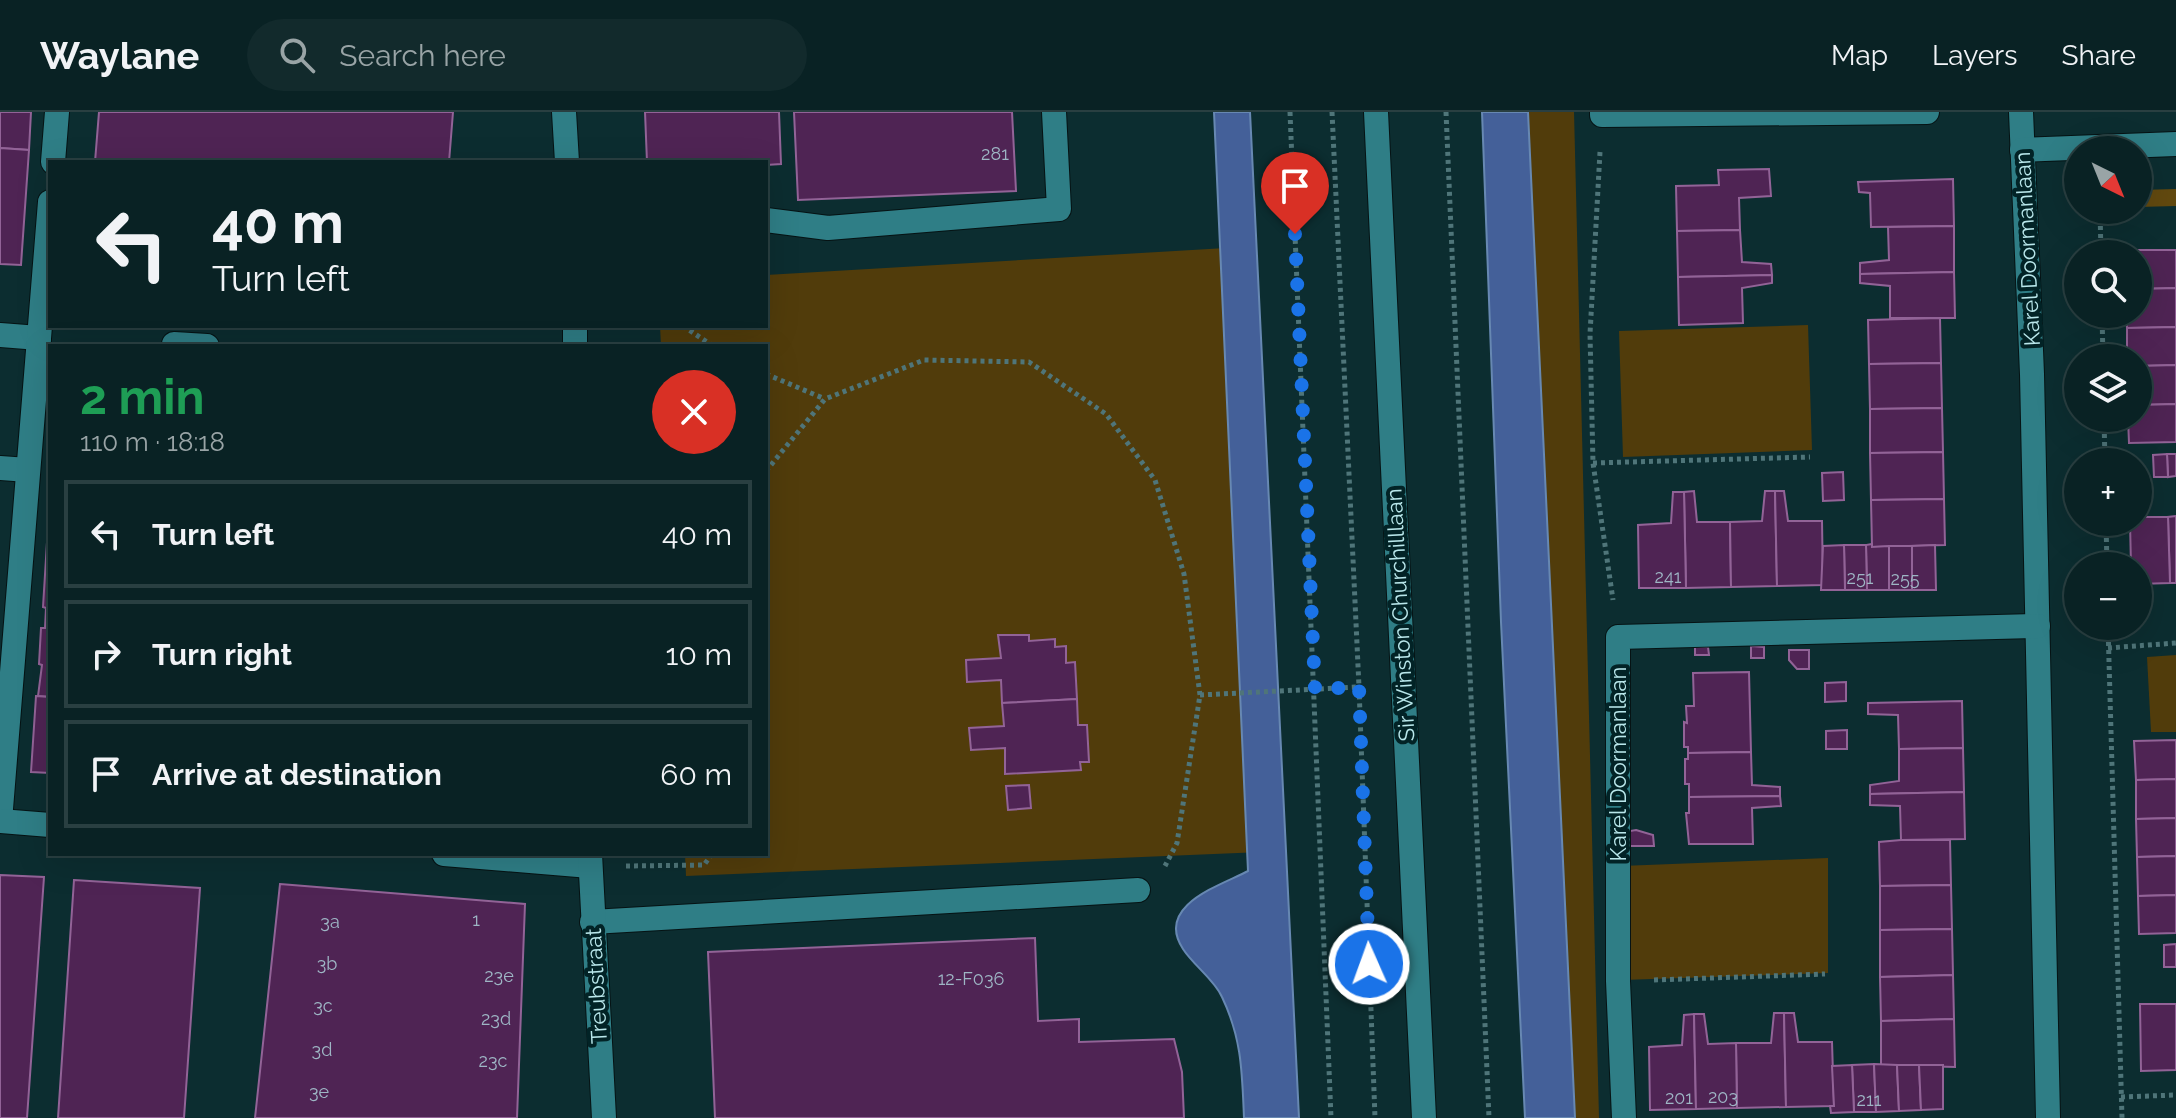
<!DOCTYPE html>
<html lang="en">
<head>
<meta charset="utf-8">
<style>
	:root { --surface:#092224; --page:#122a2c; --text:#f1f3f6; --muted:#99a4a6; --line:#293f41 }
	body { margin:0; font-family:Raleway,sans-serif; background:var(--page); color:var(--text); height:100vh; display:flex; flex-direction:column; font-size:30px; white-space:nowrap }
	* { box-sizing:border-box; margin:0 }
	p { font-size:26px; color:var(--muted) }
	.icon { flex:none; width:44px; height:44px; fill:none; stroke:currentColor; stroke-width:2; stroke-linecap:round; stroke-linejoin:round }
	.map { position:relative; flex:1; overflow:hidden }
	.panel { position:absolute; left:48px; top:232px; width:720px; height:512px; display:flex; flex-direction:column; background:var(--surface); border-radius:0px; box-shadow:0 8px 32px #0002,0 0 0 2px var(--line) }
	.panel>* { flex:none }
	.top-card { position:absolute; left:48px; top:48px; width:720px; height:168px; border-radius:0px; box-shadow:0 8px 32px #0002,0 0 0 2px var(--line); background:#092224; color:var(--text); overflow:hidden }
	.needle { width:52px; rotate:137deg }
	.tools { position:absolute; left:2064px; top:24px; display:grid; gap:16px }
	.tools a { display:grid; place-items:center; width:88px; height:88px; border-radius:50%; background:var(--surface); box-shadow:0 8px 32px #0002,0 0 0 2px var(--line); font-size:40px }
	.pin { position:absolute; display:grid; place-items:center; width:68px; height:68px; color:#fff; margin:-82px -34px; border-radius:50% 50% 50% 0; rotate:-45deg; box-shadow:0 0 8px #0007 }
	.pin .icon { rotate:45deg }
	.me { position:absolute; width:88px; margin:-44px; rotate:358deg; stroke-linejoin:round; filter:drop-shadow(0 0 6px #0008) }
	.turn { display:flex; align-items:center; gap:28px; height:168px; padding:0 32px; font-size:36px }
	.turn .icon { width:104px; height:104px; stroke-width:2.5 }
	.turn b { display:block; font-size:56px; line-height:68px }
	.round { display:grid; place-items:center; flex:none; width:84px; height:84px; border-radius:42px; background:var(--page) }
	.summary { display:flex; align-items:center; justify-content:space-between; height:136px; padding:0 32px }
	h1 { font-size:48px; font-weight:700; line-height:60px; color:#1e9e55 }
	ul { padding:0; list-style:none }
	li { display:flex; align-items:center; gap:24px; height:108px; margin:0 16px 12px; padding:0 16px; border:4px solid var(--line); border-radius:0px }
	li div { flex:1 }
	li b { display:block; font-size:30px }
	li em { font-style:normal }
	header { display:flex; align-items:center; gap:48px; box-sizing:border-box; height:112px; padding:0 40px; background:var(--surface); border-bottom:2px solid var(--line) }
	header strong { font-size:38px }
	nav { display:flex; gap:44px; margin-inline-start:auto; font-size:28px }
	.search { width:560px; height:72px; background:var(--page); display:flex; align-items:center; gap:20px; box-sizing:border-box; padding:0 28px; border-radius:44px; color:var(--muted); font-size:30px }
	.map>svg:first-child { display:block }
	.green { fill:#513c0b }
	.forest { fill:#62490f }
	.water { fill:#446099; stroke:#6788b2; stroke-width:2 }
	.building { fill:#4f2454; stroke:#926397; stroke-width:2 }
	.lines { fill:none; stroke-linecap:round; stroke-linejoin:round }
	.lane-casing { stroke:#061314; stroke-width:26 }
	.street-casing { stroke:#061314; stroke-width:26 }
	.secondary-casing { stroke:#061314; stroke-width:26 }
	.path { stroke:#4f7579; stroke-width:5; stroke-dasharray:4 4; stroke-linecap:butt }
	.lane { stroke:#2f7e86; stroke-width:24 }
	.street { stroke:#2f7e86; stroke-width:24 }
	.secondary { stroke:#2f7e86; stroke-width:24 }
	.route { stroke:#1a73e8; stroke-width:14; stroke-dasharray:0 25.2 }
	.labels { text-anchor:middle; stroke-width:8; stroke-linejoin:round; paint-order:stroke }
	.number-label { font-size:18px; fill:#9eb6c5 }
	.street-label { font-size:22px; fill:#b9e7eb; stroke:#022326 }
</style>
</head>
<body>
<header>
<strong>Waylane</strong>
<div class="search"><svg class="icon" aria-label="search" viewBox="0 0 24 24"><circle cx="10" cy="10" r="6"/><path d="M15 15l6 6"/></svg>Search here</div>
<nav><a>Map</a><a>Layers</a><a>Share</a></nav>
</header>
<div class="map">
<svg width="2176" height="1006" viewBox="0 0 2176 1006">
	<rect width="100%" height="100%" fill="#0c2d30"/>
	<g class="green">
		<path d="M1528,0H1574L1599,1006H1575Z"/>
		<path d="M1226,136L1262,740L686,764L685,742H766V234H661L660,214H766V163Z"/>
		<path d="M1808,213L1812,338L1623,345L1619,219Z"/>
		<path d="M2176,543V620H2151L2147,545Z"/>
		<path d="M1828,746V861L1622,868L1621,754Z"/>
	</g>
	<path class="forest" d="M2176,77V94L2138,95V78Z"/>
	<g class="water">
		<path d="M1214,0H1250L1299,1006H1244C1242,960 1242,927 1222,885C1214,867 1194,854 1183,837C1154,793 1222,773 1248,759Z"/>
		<path d="M1482,0H1528L1575,1006H1525L1501,510Z"/>
	</g>
	<g class="building">
		<path d="M0,0H31L29,38L0,36Z"/>
		<path d="M99,0H453L449,50H95Z"/>
		<path d="M645,0H779L781,52L766,53V50H647Z"/>
		<path d="M794,0H1012L1016,79L798,88Z"/>
		<path d="M0,36L29,38L21,153L0,152Z"/>
		<path d="M1769,57L1771,84L1739,86L1740,118L1677,119L1676,74L1719,73L1718,58Z"/>
		<path d="M1953,67L1954,114L1871,115L1870,81L1859,80L1858,70Z"/>
		<path d="M1954,114V160L1860,162V151L1889,148L1888,115Z"/>
		<path d="M1740,118L1742,150L1771,152L1772,163L1678,165L1677,119Z"/>
		<path d="M2125,138H2176V176L2138,177V142H2125Z"/>
		<path d="M1954,160L1955,206H1890V174L1860,171V162Z"/>
		<path d="M1772,163V171L1742,176L1743,211L1679,213L1678,165Z"/>
		<path d="M2176,176V215L2127,216L2126,202H2138V177Z"/>
		<path d="M1940,206L1941,251L1869,252L1868,208Z"/>
		<path d="M2176,215V253L2138,254V246H2127V216Z"/>
		<path d="M1941,251L1942,296L1870,297L1869,252Z"/>
		<path d="M2176,253V292L2138,293V254Z"/>
		<path d="M2176,292V330L2129,331L2128,306H2138V293Z"/>
		<path d="M1942,296L1943,340L1870,341V297Z"/>
		<path d="M1943,340L1944,387L1871,388L1870,341Z"/>
		<path d="M2167,342H2176V364L2168,365Z"/>
		<path d="M2167,342L2168,365H2154L2153,343Z"/>
		<path d="M1843,360L1844,388L1823,389L1822,361Z"/>
		<path d="M1694,379L1697,410H1730L1731,475L1686,476L1684,380Z"/>
		<path d="M1765,379H1775L1777,474L1731,475L1730,410L1762,409Z"/>
		<path d="M1775,379H1784L1788,409H1822L1823,473L1777,474Z"/>
		<path d="M1673,380H1684L1686,476H1639L1638,413L1671,411Z"/>
		<path d="M1944,387L1945,433L1872,435L1871,388Z"/>
		<path d="M2176,404V471H2170L2168,405Z"/>
		<path d="M2138,405H2168L2170,471L2138,472V454H2131L2130,410H2138Z"/>
		<path d="M47,430L50,431V585L38,584L42,553L39,552L41,516H45L46,496L43,495Z"/>
		<path d="M1872,432V435L1889,434V478H1867L1866,433Z"/>
		<path d="M1844,433H1866L1867,478H1845Z"/>
		<path d="M1844,433L1845,478H1821L1823,434Z"/>
		<path d="M1935,433L1936,478H1912V434Z"/>
		<rect x="1889" y="434" width="23" height="44"/>
		<path d="M998,523H1029V529L1055,527V535L1066,534V551L1075,550L1077,587L1002,591L1001,568L967,570L966,548L1001,546Z"/>
		<path d="M1751,534L1764,535V546H1751Z"/>
		<path d="M1695,535H1708L1709,543H1695Z"/>
		<path d="M1789,538H1809V557H1797L1789,548Z"/>
		<path d="M1749,560L1751,640L1688,641V635H1684V610L1687,611L1686,594H1694L1693,561Z"/>
		<path d="M1846,570V589L1825,590V571Z"/>
		<path d="M36,584L50,585V661L31,660Z"/>
		<path d="M1077,587L1078,613H1087L1089,650H1080L1081,658L1005,662V636L971,638L969,616L1004,614L1002,591Z"/>
		<path d="M1962,589L1963,636L1899,637L1898,603L1868,602V591Z"/>
		<path d="M1847,618V637H1826V619Z"/>
		<path d="M2176,628V667L2136,668L2134,629Z"/>
		<path d="M1963,636L1964,680L1870,682V673L1899,669V637Z"/>
		<path d="M1751,640L1752,673L1780,675V684L1689,685V672H1685V647H1688V641Z"/>
		<path d="M2176,667V706L2136,707V668Z"/>
		<path d="M1029,673L1031,696L1008,698L1006,674Z"/>
		<path d="M1964,680L1965,727L1901,728L1900,694L1870,693V682Z"/>
		<path d="M1780,684L1781,694L1752,696L1753,732H1689L1686,701H1689V685Z"/>
		<path d="M2176,706V744L2137,745L2136,707Z"/>
		<path d="M1636,718L1653,723L1654,734H1630V719Z"/>
		<path d="M1901,728H1950L1951,773L1880,774L1879,730Z"/>
		<path d="M2176,744V783L2138,784L2137,745Z"/>
		<path d="M0,763L44,765L27,1006H0Z"/>
		<path d="M74,768L200,776L184,1006H58Z"/>
		<path d="M280,772L525,792L517,1006H255Z"/>
		<path d="M1951,773L1952,817L1880,818V774Z"/>
		<path d="M2176,783V821L2139,822L2138,784Z"/>
		<path d="M1952,817L1953,863L1880,865V818Z"/>
		<path d="M1035,826L1038,909L1079,907V930L1174,927L1182,960L1184,1006H715L708,840Z"/>
		<path d="M2176,832V855H2164V833Z"/>
		<path d="M1953,863L1954,907L1881,909L1880,865Z"/>
		<path d="M2140,892H2176V958L2141,959Z"/>
		<path d="M1774,901H1784L1786,995L1737,996L1736,931H1771Z"/>
		<path d="M1784,901H1794L1798,930H1832L1834,994L1786,995Z"/>
		<path d="M1694,902L1696,997L1650,998L1649,935L1682,933L1684,903Z"/>
		<path d="M1694,902H1704L1708,932L1736,931L1737,996L1696,997Z"/>
		<path d="M1954,907L1955,955L1881,953V909Z"/>
		<path d="M1874,952L1876,1000H1854L1852,953Z"/>
		<path d="M1874,952L1897,953L1899,999L1876,1000Z"/>
		<path d="M1852,953L1854,1000L1831,1001L1830,994H1834L1832,954Z"/>
		<path d="M1897,953H1919L1921,998L1899,999Z"/>
		<path d="M1919,953H1943V997L1921,998Z"/>
	</g>
	<g class="lines">
		<defs>
			<g id="lane">
				<path d="M53,50L57,0"/>
				<path d="M766,108L828,116L1059,97L1054,0"/>
				<path d="M0,223L39,226"/>
				<path d="M174,232L207,234"/>
				<path d="M0,356L28,358"/>
				<path d="M0,709L50,90"/>
				<path d="M592,810L1138,778"/>
			</g>
			<g id="street">
				<path d="M564,0L567,50"/>
				<path d="M1602,0V3L1927,0"/>
				<path d="M2021,0L2032,262L2048,1006"/>
				<path d="M2022,38L2176,32"/>
				<path d="M575,234V214"/>
				<path d="M0,709L50,713"/>
				<path d="M444,742L590,754"/>
				<path d="M590,742L604,1006"/>
				<path d="M1624,1006L1618,869V525L2038,514"/>
			</g>
			<path id="secondary" d="M1376,0L1424,1006"/>
		</defs>
		<use href="#lane" class="lane-casing"/>
		<use href="#street" class="street-casing"/>
		<use href="#secondary" class="secondary-casing"/>
		<g class="path">
			<path d="M1290,0L1331,1006"/>
			<path d="M1332,0L1359,575L1375,1006"/>
			<path d="M1446,0L1489,1006"/>
			<path d="M1600,40L1590,222L1593,351L1613,488"/>
			<path d="M2100,98L2101,142"/>
			<path d="M2102,202L2103,246"/>
			<path d="M683,214L713,234"/>
			<path d="M766,262L825,287"/>
			<path d="M2104,306L2105,350"/>
			<path d="M1593,351L1810,345"/>
			<path d="M766,359L825,287L924,248L1029,250L1106,302L1155,368L1184,462L1200,583L1177,731L1165,754"/>
			<path d="M2106,410L2107,454"/>
			<path d="M2108,514L2122,1006"/>
			<path d="M2108,536L2176,531"/>
			<path d="M1200,583L1358,575"/>
			<path d="M626,754L704,753L712,742"/>
			<path d="M1654,868L1825,862"/>
			<path d="M2121,985L2176,983"/>
		</g>
		<use href="#lane" class="lane"/>
		<use href="#street" class="street"/>
		<use href="#secondary" class="secondary"/>
	</g>
	<g class="lines">
		<path class="route" d="M1295,122L1315,577L1359,575L1369,852"/>
	</g>
	<g class="labels">
		<g class="number-label">
			<text x="995" y="48">281</text>
			<text x="1668" y="471">241</text>
			<text x="1860" y="472">251</text>
			<text x="1905" y="473">255</text>
			<text x="476" y="814">1</text>
			<text x="330" y="816">3a</text>
			<text x="327" y="858">3b</text>
			<text x="499" y="870">23e</text>
			<text x="971" y="873">12-F036</text>
			<text x="323" y="900">3c</text>
			<text x="496" y="913">23d</text>
			<text x="322" y="944">3d</text>
			<text x="493" y="955">23c</text>
			<text x="319" y="986">3e</text>
			<text x="1723" y="991">203</text>
			<text x="1679" y="992">201</text>
			<text x="1869" y="994">211</text>
		</g>
		<g class="street-label">
			<text transform="translate(2027 137) rotate(-93)" y="8">Karel Doormanlaan</text>
			<text transform="translate(1400 503) rotate(-93)" y="8">Sir Winston Churchilllaan</text>
			<text transform="translate(1618 652) rotate(-90)" y="8">Karel Doormanlaan</text>
			<text transform="translate(596 874) rotate(-93)" y="8">Treubstraat</text>
		</g>
	</g>
</svg>
<div class="tools">
<a><svg class="needle" viewBox="-14 -14 28 28"><path d="M0-13l5 13h-10z" fill="#e53935"/><path d="M0 13l5-13h-10z" fill="#99a4a6"/></svg></a>
<a><svg class="icon" aria-label="search" viewBox="0 0 24 24"><circle cx="10" cy="10" r="6"/><path d="M15 15l6 6"/></svg></a>
<a><svg class="icon" aria-label="layers" viewBox="0 0 24 24"><path d="M12 4l9 5-9 5-9-5zM3 14l9 5 9-5"/></svg></a>
<a>+</a>
<a>−</a>
</div>
<div class="pin" style="left:1295px;top:122px;background:#d93025"><svg class="icon" aria-label="arrive" viewBox="0 0 24 24"><path d="M6 21V4h12l-3 4 3 4H6"/></svg></div>
<svg class="me" style="left:1369px;top:852px" viewBox="-20 -20 40 40"><circle r="17" fill="#1a73e8" stroke="#fff" stroke-width="3"/><path d="M0-11L8 9 0 5-8 9z" fill="#fff"/></svg>
<div class="top-card">
<div class="turn"><svg class="icon" aria-label="left" viewBox="0 0 24 24"><path d="M17 20v-9H6M10 6l-5 5 5 5"/></svg><div><b>40 m</b>Turn left</div></div>
</div>
<section class="panel">
<div class="summary"><div><h1>2 min</h1><p>110 m · 18:18</p></div><a class="round" style="background:#d93025;color:#fff"><svg class="icon" aria-label="close" viewBox="0 0 24 24"><path d="M6 6l12 12M18 6L6 18"/></svg></a></div>
<ul>
<li><svg class="icon" aria-label="left" viewBox="0 0 24 24"><path d="M17 20v-9H6M10 6l-5 5 5 5"/></svg><div><b>Turn left</b></div><em>40 m</em></li>
<li><svg class="icon" aria-label="right" viewBox="0 0 24 24"><path d="M7 20v-9h11M14 6l5 5-5 5"/></svg><div><b>Turn right</b></div><em>10 m</em></li>
<li><svg class="icon" aria-label="arrive" viewBox="0 0 24 24"><path d="M6 21V4h12l-3 4 3 4H6"/></svg><div><b>Arrive at destination</b></div><em>60 m</em></li>
</ul>
</section>
</div>
</body>
</html>
